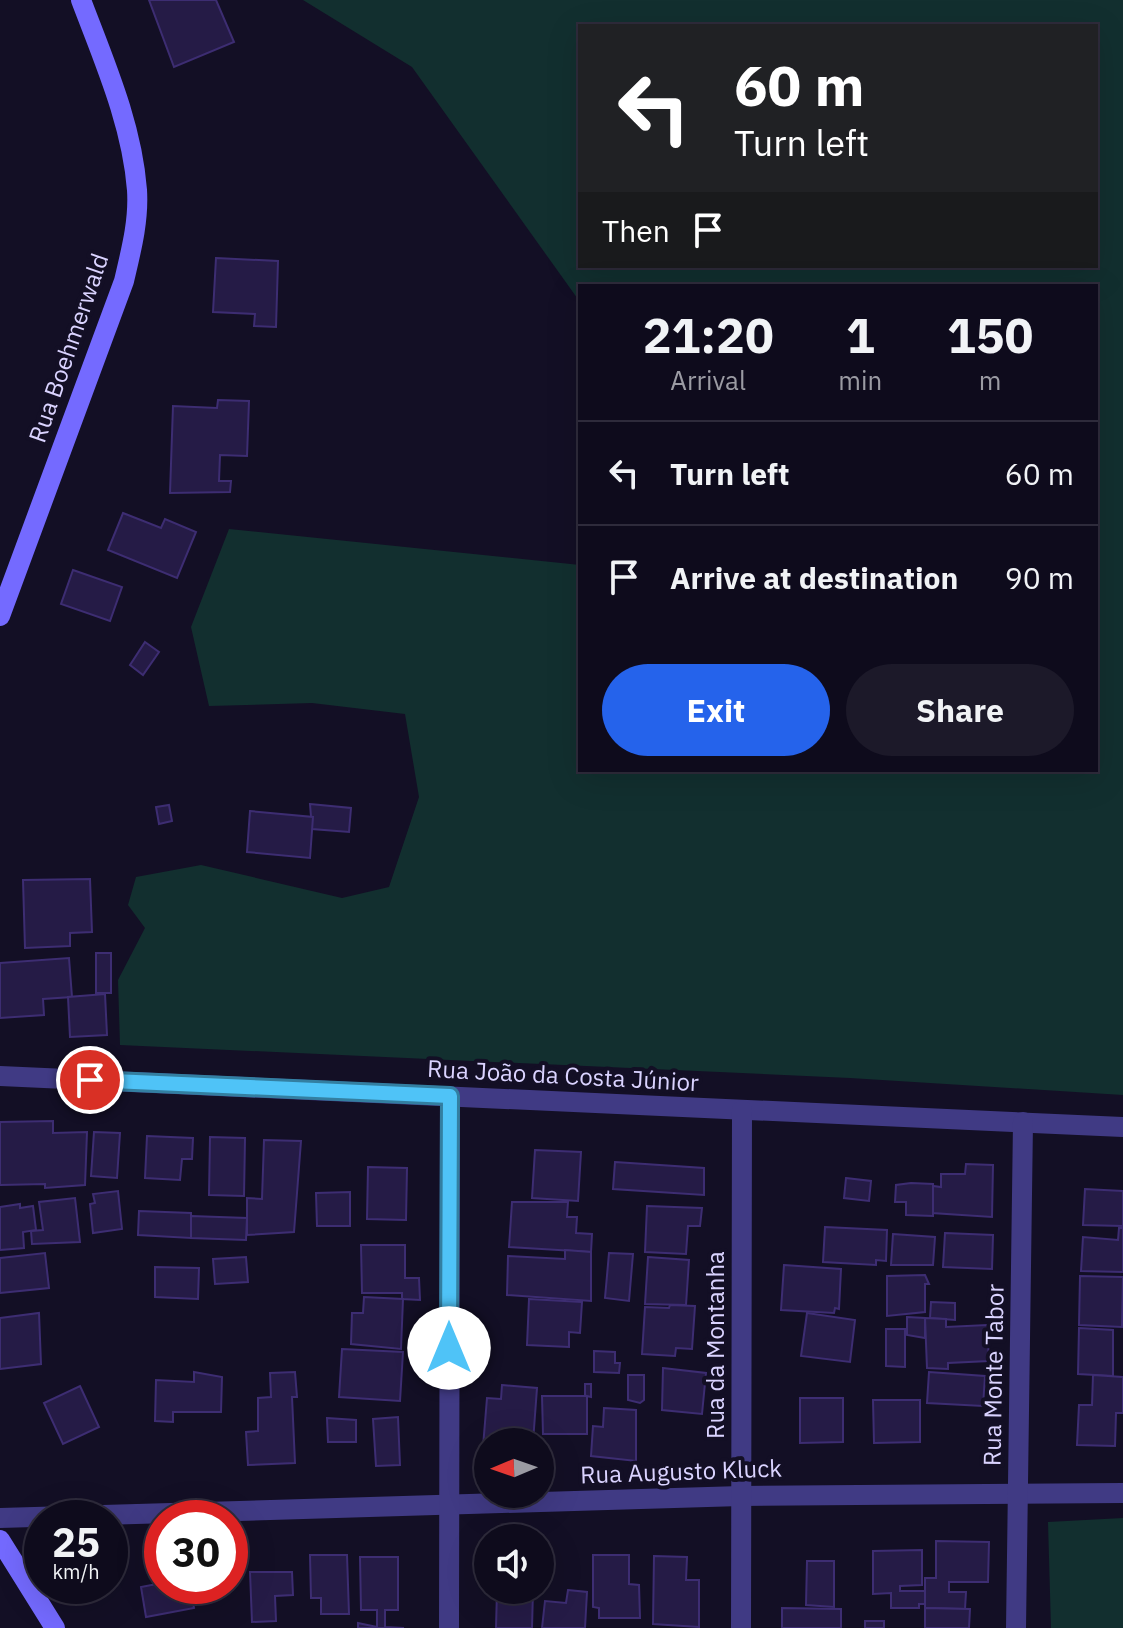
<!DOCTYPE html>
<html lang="en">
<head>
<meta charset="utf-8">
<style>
	:root { --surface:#0e0b1c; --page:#1c1929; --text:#f1f3f6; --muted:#9b9ba3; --line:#2e2b3b; --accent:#2563eb }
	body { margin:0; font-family:"IBM Plex Sans",sans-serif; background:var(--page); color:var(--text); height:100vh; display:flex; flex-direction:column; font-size:30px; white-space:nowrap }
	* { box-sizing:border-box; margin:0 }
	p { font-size:26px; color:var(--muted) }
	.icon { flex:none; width:44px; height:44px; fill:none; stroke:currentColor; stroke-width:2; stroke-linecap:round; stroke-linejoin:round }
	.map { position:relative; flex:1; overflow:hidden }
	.details { position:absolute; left:578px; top:284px; width:520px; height:488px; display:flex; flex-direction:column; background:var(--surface); border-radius:0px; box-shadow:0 8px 32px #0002,0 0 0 2px var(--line) }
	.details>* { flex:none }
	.hud { position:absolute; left:578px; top:24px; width:520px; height:244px; border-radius:0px; box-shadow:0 8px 32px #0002,0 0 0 2px var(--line); background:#202124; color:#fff; overflow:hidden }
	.needle { width:52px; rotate:268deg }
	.fabs { position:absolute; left:474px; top:1428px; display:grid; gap:16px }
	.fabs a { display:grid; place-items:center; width:80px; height:80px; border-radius:50%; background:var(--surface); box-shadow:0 8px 32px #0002,0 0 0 2px var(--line); font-size:40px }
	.speed { position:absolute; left:24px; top:1500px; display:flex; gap:16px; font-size:40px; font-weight:700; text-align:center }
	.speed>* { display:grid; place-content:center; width:104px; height:104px; border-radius:50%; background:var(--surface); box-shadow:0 8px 32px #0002,0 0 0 2px var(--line); line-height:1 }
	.speed small { font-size:20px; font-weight:400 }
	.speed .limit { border:12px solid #d22; background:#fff; color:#111 }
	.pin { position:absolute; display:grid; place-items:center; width:68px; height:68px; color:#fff; margin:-34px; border:4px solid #fff; border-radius:50%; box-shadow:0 2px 8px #0007 }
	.me { position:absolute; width:88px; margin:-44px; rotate:0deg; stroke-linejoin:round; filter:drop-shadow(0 0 6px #0008) }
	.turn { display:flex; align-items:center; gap:28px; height:168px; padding:0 24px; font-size:36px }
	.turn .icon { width:104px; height:104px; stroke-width:2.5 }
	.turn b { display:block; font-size:56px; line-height:68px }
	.then { display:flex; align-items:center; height:76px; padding:0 24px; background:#0003; gap:16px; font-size:30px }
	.eta { display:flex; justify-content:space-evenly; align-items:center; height:136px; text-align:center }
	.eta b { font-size:48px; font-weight:700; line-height:56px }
	.primary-button { display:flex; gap:16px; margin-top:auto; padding:16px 24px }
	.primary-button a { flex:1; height:92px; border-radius:48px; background:var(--accent); color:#fff; font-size:32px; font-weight:700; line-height:92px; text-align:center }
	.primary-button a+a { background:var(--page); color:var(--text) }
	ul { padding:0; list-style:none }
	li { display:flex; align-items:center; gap:24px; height:104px; padding:0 24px; border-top:2px solid var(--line) }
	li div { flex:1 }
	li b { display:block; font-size:30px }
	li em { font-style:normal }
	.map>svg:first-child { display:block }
	.green { fill:#122f2f; fill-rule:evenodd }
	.building { fill:#251b46; stroke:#3d2d72; stroke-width:2 }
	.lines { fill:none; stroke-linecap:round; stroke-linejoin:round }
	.minor { stroke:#403a84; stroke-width:20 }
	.secondary { stroke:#746aff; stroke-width:20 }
	.route-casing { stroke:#337fa1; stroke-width:20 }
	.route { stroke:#4fc3f7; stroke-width:14 }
	.labels { text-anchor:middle; stroke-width:8; stroke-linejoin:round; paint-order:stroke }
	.street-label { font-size:24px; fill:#dad3ff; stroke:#130f25 }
</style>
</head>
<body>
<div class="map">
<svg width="1123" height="1628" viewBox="0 0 1123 1628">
	<rect width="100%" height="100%" fill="#130f25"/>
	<g class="green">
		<path d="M303,0H1123V1095L850,1078L120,1045L118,980L145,928L128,905L136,877L201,865L342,898L389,887L419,797L405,714L312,703L209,706L191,627L229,529L580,565V770H1096V286H580V302L412,67ZM580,26H1096V266H580Z"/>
		<path d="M1123,1518V1628H1051L1048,1522Z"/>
	</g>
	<g class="building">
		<path d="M149,0H216L234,42L174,67Z"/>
		<path d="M216,258L278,261L276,327L254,326L255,314L213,312Z"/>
		<path d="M218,400L249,401L247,456L220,455L219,481H231L230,492L170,493L173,406L217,408Z"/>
		<path d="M123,513L161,528L165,519L196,532L177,578L108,550Z"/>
		<path d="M73,570L122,587L110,621L61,604Z"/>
		<path d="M145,642L159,652L143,675L130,665Z"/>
		<path d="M310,804L351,808L349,832L312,829Z"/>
		<path d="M169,805L172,821L159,824L156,807Z"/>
		<path d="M250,811L313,817L310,858L247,852Z"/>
		<path d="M90,879L92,932L70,933V946L25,948L23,880Z"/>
		<rect x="96" y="953" width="15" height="40"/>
		<path d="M69,958L72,997L43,999L44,1015L0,1018V963Z"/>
		<path d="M105,994L107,1035L70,1037L68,997Z"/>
		<path d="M53,1121V1133L87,1132L85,1185L45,1188V1184L0,1185V1122Z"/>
		<path d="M94,1132L120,1133L117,1178L91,1176Z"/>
		<path d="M147,1136L193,1138L192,1159H182L180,1180L145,1178Z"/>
		<path d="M210,1137L245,1138L244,1196L209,1195Z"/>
		<path d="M264,1140L301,1141L294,1232L247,1235V1198L262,1199Z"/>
		<path d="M535,1150L581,1152L578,1201L532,1198Z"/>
		<path d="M615,1162L704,1168V1195L613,1189Z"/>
		<path d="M966,1164L993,1165L992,1217L932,1213L933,1186L941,1187V1174H965Z"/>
		<path d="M368,1167L407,1168L406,1220L367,1219Z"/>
		<path d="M846,1178L871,1181L869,1201L844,1198Z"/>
		<path d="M911,1183L933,1184V1216L906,1215V1202H895L896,1185Z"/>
		<path d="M1085,1189L1123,1191V1226L1083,1225Z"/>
		<path d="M118,1191L122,1229L93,1233L90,1204L95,1203L93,1194Z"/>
		<path d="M350,1192V1226H317L316,1193Z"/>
		<path d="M75,1198L80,1242L32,1244L31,1231L43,1230L39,1202Z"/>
		<path d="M512,1202H568L567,1217H577L576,1233L592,1234L591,1252L509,1247Z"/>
		<path d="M20,1204V1208L33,1206L36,1230L23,1232L24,1248L0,1250V1207Z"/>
		<path d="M647,1206L702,1208L700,1226H688L686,1254L645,1252Z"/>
		<path d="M139,1211L191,1213V1238L138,1235Z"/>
		<path d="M191,1216L247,1218L246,1240L191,1238Z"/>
		<path d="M825,1227L887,1230L886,1261L876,1260V1265L823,1262Z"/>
		<path d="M1119,1228H1123V1272L1081,1271L1083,1237L1118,1240Z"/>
		<path d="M945,1233L993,1235L992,1269L943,1267Z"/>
		<path d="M893,1234L935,1237L933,1265H891Z"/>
		<path d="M361,1245H405V1278H419L420,1300L402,1299V1293H362Z"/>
		<path d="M565,1250L591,1252V1301L507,1295L508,1256L565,1259Z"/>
		<path d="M45,1253L49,1288L0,1293V1258Z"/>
		<path d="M609,1253L633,1254L629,1301L605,1298Z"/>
		<path d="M246,1257L248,1282L215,1284L213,1259Z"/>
		<path d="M648,1257L689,1260L686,1305L645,1304Z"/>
		<path d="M784,1265L841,1269L839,1309L835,1308L834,1313L781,1310Z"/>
		<path d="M155,1267L199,1268L198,1299L155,1297Z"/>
		<path d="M925,1275L929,1284H925V1312L887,1316V1276Z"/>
		<path d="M1080,1276L1123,1277L1122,1327L1079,1325Z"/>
		<path d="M364,1297L403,1299L401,1349L351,1344L352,1313H363Z"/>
		<path d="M529,1299L582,1302L580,1333L569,1332V1347L527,1345Z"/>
		<path d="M931,1302L955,1303V1320L930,1318Z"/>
		<path d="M670,1305L695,1306L692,1349L676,1348L675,1356L642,1354L645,1307L669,1308Z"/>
		<path d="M39,1313L41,1364L0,1369V1318Z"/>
		<path d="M807,1313L855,1320L850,1362L801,1356Z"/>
		<path d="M907,1317L925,1318V1338L907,1335Z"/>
		<path d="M925,1318L946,1319V1327L987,1325L989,1361L948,1363V1369L927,1368Z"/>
		<path d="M1079,1328L1113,1330V1376L1078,1374Z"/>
		<path d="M886,1329H905V1367L886,1366Z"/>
		<path d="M342,1349L403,1352L400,1401L339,1397Z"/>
		<path d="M594,1351L615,1352V1363H620L619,1373L594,1372Z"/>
		<path d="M663,1368L706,1373L702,1414L662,1410Z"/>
		<path d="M194,1372L222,1377L221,1412H173V1422L155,1421L156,1380L194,1382Z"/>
		<path d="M295,1372L297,1397H292L295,1463L248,1465L246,1432L258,1431V1398L271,1397L270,1373Z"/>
		<path d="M929,1372L985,1376L983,1406L927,1403Z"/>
		<path d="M628,1375H644V1400L640,1403L628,1400Z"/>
		<path d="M1093,1375L1123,1377V1413H1116L1115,1446L1077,1445L1079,1405H1092Z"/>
		<path d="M585,1384H591V1397L587,1396V1434H543L542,1396H585Z"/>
		<path d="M502,1385L537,1388L533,1442H488V1447H483L487,1398L501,1399Z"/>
		<path d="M80,1386L99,1427L63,1444L44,1403Z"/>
		<path d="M800,1398H843V1442L800,1443Z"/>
		<path d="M873,1400H920V1442L874,1443Z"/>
		<path d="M604,1408L636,1410V1461L591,1456L593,1426L603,1427Z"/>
		<path d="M398,1417L400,1465L376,1466L373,1419Z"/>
		<path d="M327,1418L356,1420V1442H328Z"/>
		<path d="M936,1541L989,1542L988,1582H949V1592H966L965,1609L925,1608V1578H936Z"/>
		<path d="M922,1550V1585L900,1586V1591H925V1604H919V1608H891V1593L873,1594V1551Z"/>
		<path d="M310,1555H347L349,1614H321V1598H311Z"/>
		<path d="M593,1555H629V1584L639,1585L640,1618H599V1608L593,1607Z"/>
		<path d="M654,1556L687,1557L686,1580H699V1627L653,1624Z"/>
		<path d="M360,1557H398V1610H385V1627L404,1628H358V1623L377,1627V1610H361Z"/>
		<path d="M807,1561H834V1607L806,1605Z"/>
		<path d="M250,1572H292L293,1595L275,1596L276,1621L252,1622Z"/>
		<path d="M162,1583V1586H190L194,1608L146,1617L141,1587Z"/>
		<path d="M497,1590H533L532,1628H496Z"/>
		<path d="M568,1590L587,1592L585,1628H542L545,1601L566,1603Z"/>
		<path d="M782,1608L841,1609V1628H782Z"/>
		<path d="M925,1608L970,1609L969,1628H925Z"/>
		<rect x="865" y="1621" width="19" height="7"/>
	</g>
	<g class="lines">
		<g class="minor">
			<path d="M0,1076L1123,1127"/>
			<path d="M0,1518L741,1496L1123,1493"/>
			<path d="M449,1628L450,1096"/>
			<path d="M741,1628L742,1110"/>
			<path d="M1016,1628L1023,1122"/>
		</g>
		<g class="secondary">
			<path d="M0,616L124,281C131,251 139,221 137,190C132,124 104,61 81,0"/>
			<path d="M0,1540L55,1628"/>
		</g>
	</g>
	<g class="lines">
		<defs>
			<path id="route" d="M90,1080L450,1096L449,1348"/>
		</defs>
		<use href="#route" class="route-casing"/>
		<use href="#route" class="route"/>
	</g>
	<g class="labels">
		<g class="street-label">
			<text transform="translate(69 348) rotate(-71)" y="8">Rua Boehmerwald</text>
			<text transform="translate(563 1076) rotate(3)" y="8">Rua João da Costa Júnior</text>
			<text transform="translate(716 1345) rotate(-90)" y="8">Rua da Montanha</text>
			<text transform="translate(994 1375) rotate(-89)" y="8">Rua Monte Tabor</text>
			<text transform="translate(681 1472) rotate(-2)" y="8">Rua Augusto Kluck</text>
		</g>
	</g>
</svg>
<div class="fabs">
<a><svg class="needle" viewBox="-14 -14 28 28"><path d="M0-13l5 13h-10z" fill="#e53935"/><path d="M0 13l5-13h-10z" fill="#9b9ba3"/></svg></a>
<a><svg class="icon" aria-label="sound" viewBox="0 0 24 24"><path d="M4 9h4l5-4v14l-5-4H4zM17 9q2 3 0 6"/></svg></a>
</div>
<div class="speed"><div>25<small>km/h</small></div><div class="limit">30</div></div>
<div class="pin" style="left:90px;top:1080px;background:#d93025"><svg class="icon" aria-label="arrive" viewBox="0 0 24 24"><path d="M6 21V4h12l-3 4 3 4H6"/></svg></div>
<svg class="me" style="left:449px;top:1348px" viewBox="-20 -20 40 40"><circle r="19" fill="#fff"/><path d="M0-13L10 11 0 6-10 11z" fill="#4fc3f7"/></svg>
<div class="hud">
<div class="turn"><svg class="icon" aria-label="left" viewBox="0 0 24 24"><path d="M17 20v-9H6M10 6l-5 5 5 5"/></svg><div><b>60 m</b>Turn left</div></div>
<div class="then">Then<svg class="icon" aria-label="arrive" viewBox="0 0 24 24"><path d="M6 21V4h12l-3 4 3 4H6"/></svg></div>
</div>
<section class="details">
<div class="eta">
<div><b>21:20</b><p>Arrival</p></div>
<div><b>1</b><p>min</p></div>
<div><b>150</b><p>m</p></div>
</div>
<ul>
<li><svg class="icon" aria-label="left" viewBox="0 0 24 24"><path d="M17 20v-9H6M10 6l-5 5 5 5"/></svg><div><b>Turn left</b></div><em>60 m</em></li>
<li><svg class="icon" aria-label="arrive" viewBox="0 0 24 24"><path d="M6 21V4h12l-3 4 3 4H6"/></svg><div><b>Arrive at destination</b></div><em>90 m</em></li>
</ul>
<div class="primary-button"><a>Exit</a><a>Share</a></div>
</section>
</div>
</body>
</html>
